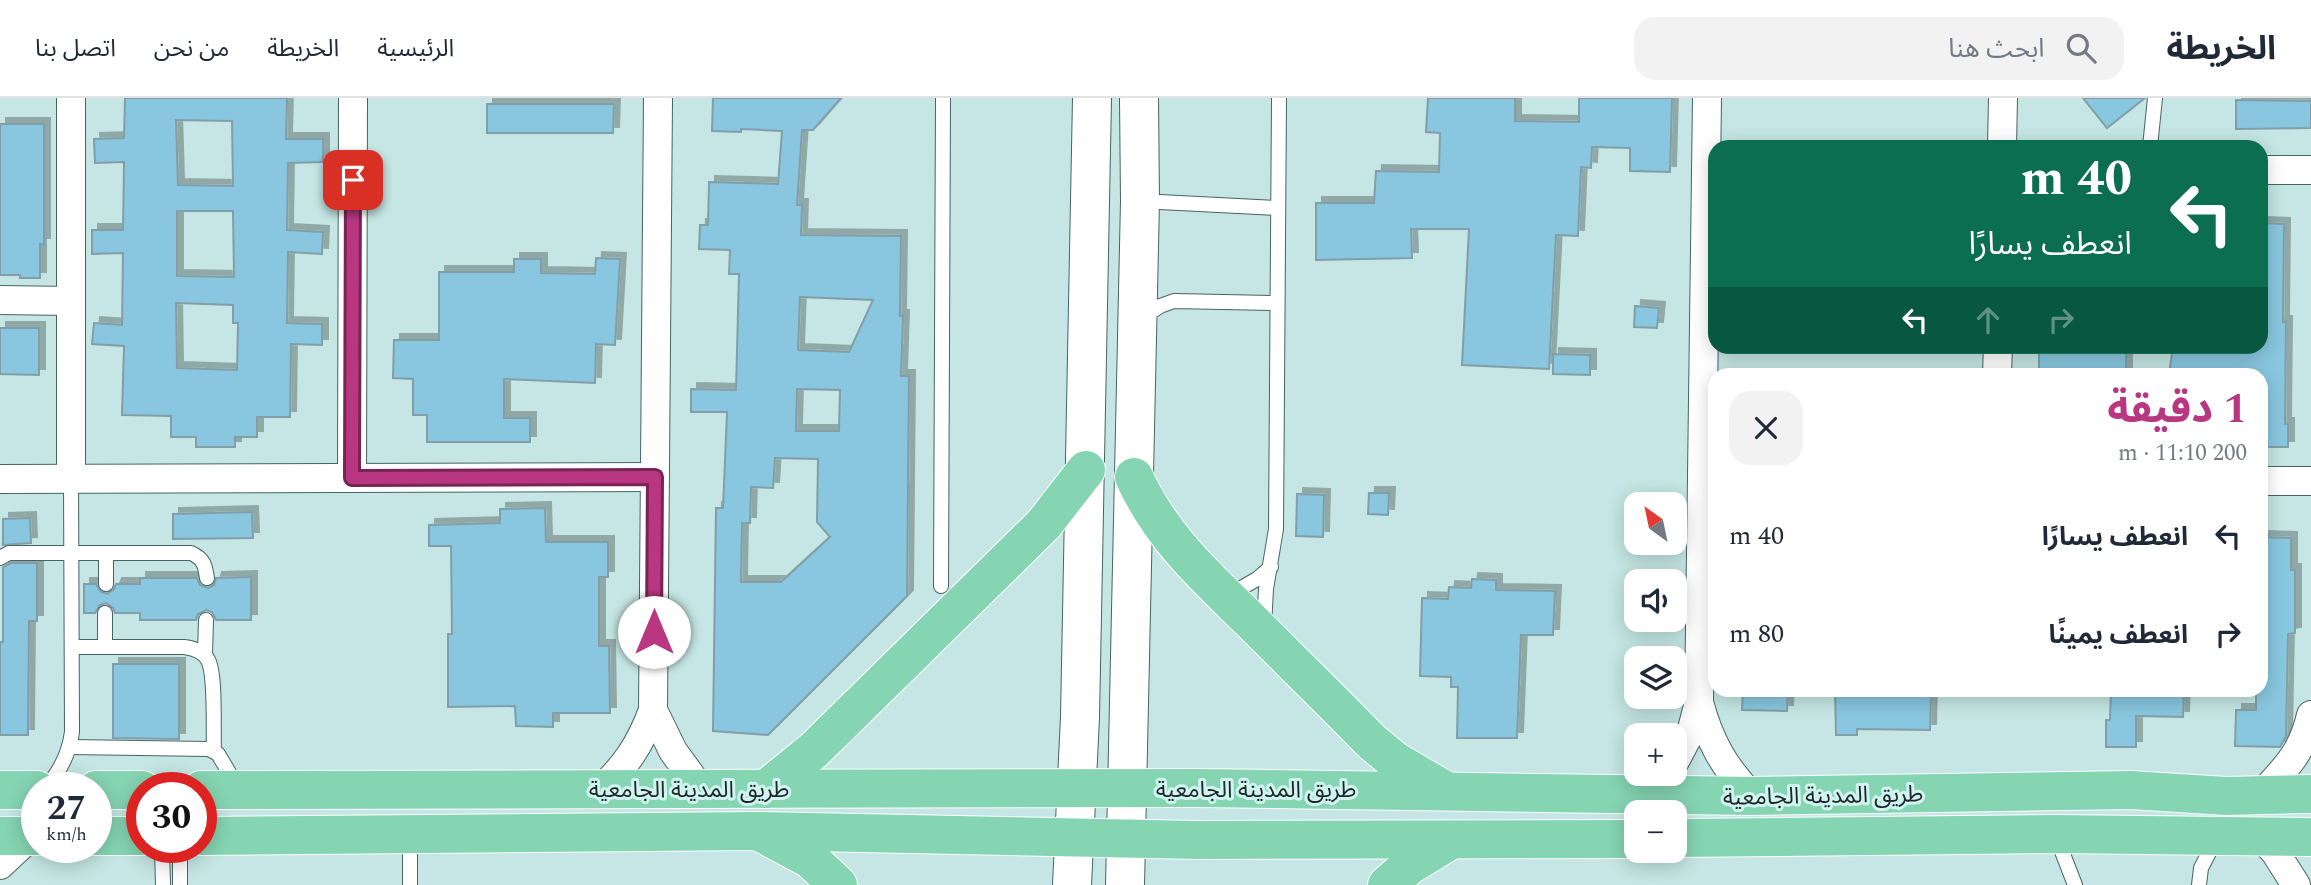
<!DOCTYPE html>
<html lang="ar">
<head>
<meta charset="utf-8">
<style>
	:root { --surface:#fff; --page:#f2f2f3; --text:#1f2937; --muted:#747a83; --line:#e0e1e3; --accent:#b93781 }
	body { margin:0; font-family:Spectral,"Noto Sans Arabic",serif; background:var(--page); color:var(--text); direction:rtl; height:100vh; display:flex; flex-direction:column; font-size:26px; white-space:nowrap }
	* { box-sizing:border-box; margin:0 }
	p { font-size:23px; color:var(--muted) }
	.icon { flex:none; width:38px; height:38px; fill:none; stroke:currentColor; stroke-width:2; stroke-linecap:round; stroke-linejoin:round }
	.map { position:relative; flex:1; overflow:hidden; direction:ltr }
	.side { position:absolute; left:1708px; top:270px; width:560px; height:329px; display:flex; flex-direction:column; background:var(--surface); border-radius:21px; box-shadow:0 4px 18px #0003; direction:rtl }
	.side>* { flex:none }
	.top-card { position:absolute; left:1708px; top:42px; width:560px; height:214px; border-radius:21px; box-shadow:0 4px 18px #0003; direction:rtl; background:#0b6e4f; color:#fff; overflow:hidden }
	.needle { width:46px; rotate:327deg }
	.buttons { position:absolute; left:1624px; top:394px; display:grid; gap:14px }
	.buttons a { display:grid; place-items:center; width:63px; height:63px; border-radius:14px; background:var(--surface); box-shadow:0 4px 18px #0003; font-size:35px }
	.speed { position:absolute; left:21px; top:674px; display:flex; gap:14px; font-size:35px; font-weight:700; text-align:center }
	.speed>* { display:grid; place-content:center; width:91px; height:91px; border-radius:50%; background:var(--surface); box-shadow:0 4px 18px #0003; line-height:1 }
	.speed small { font-size:18px; font-weight:400 }
	.speed .limit { border:10px solid #d22; background:#fff; color:#111 }
	.pin { position:absolute; display:grid; place-items:center; width:60px; height:60px; color:#fff; margin:-30px; border-radius:14px; box-shadow:0 4px 10px #0006 }
	.me { position:absolute; width:77px; margin:-38px; rotate:0deg; stroke-linejoin:round; filter:drop-shadow(0 0 5px #0008) }
	.turn { display:flex; align-items:center; gap:24px; height:147px; padding:0 21px; font-size:32px }
	.turn .icon { width:91px; height:91px; stroke-width:2.5 }
	.turn b { display:block; font-size:49px; line-height:60px }
	.lanes { display:flex; align-items:center; height:66px; padding:0 21px; background:#0003; justify-content:center; gap:35px; direction:ltr }
	.lanes .off { opacity:.35 }
	.round { display:grid; place-items:center; flex:none; width:74px; height:74px; border-radius:21px; background:var(--page) }
	.head { display:flex; align-items:center; justify-content:space-between; height:119px; padding:0 21px }
	h1 { font-size:42px; font-weight:700; line-height:52px; color:var(--accent) }
	ul { padding:0; list-style:none }
	li { display:flex; align-items:center; gap:21px; height:98px; padding:0 21px }
	li div { flex:1 }
	li b { display:block; font-size:26px }
	li em { font-style:normal }
	header { display:flex; align-items:center; gap:42px; box-sizing:border-box; height:98px; padding:0 35px; background:var(--surface); border-bottom:2px solid var(--line) }
	header strong { font-size:33px }
	nav { display:flex; gap:38px; margin-inline-start:auto; font-size:24px }
	.search { width:490px; height:63px; background:var(--page); display:flex; align-items:center; gap:18px; box-sizing:border-box; padding:0 24px; border-radius:21px; color:var(--muted); font-size:26px }
	.map>svg:first-child { display:block }
	.building { fill:#88c7df; stroke:#829ea8; stroke-width:2; fill-rule:evenodd; filter:url(#shadow) }
	.lines { fill:none; stroke-linecap:round; stroke-linejoin:round }
	.service-casing { stroke:#476463; stroke-width:16 }
	.minor-casing { stroke:#476463; stroke-width:30 }
	.secondary-casing { stroke:#476463; stroke-width:40 }
	.primary-casing { stroke:#fff; stroke-width:40 }
	.service { stroke:#fff; stroke-width:14 }
	.minor { stroke:#fff; stroke-width:28 }
	.secondary { stroke:#fff; stroke-width:38 }
	.primary { stroke:#85d4b2; stroke-width:38 }
	.route-casing { stroke:#782454; stroke-width:18 }
	.route { stroke:#b93781; stroke-width:12 }
	.labels { text-anchor:middle; stroke-width:6; stroke-linejoin:round; paint-order:stroke }
	.street-label { font-size:23px; fill:#1d2929; stroke:#d2f4f1 }
</style>
</head>
<body>
<header>
<strong>الخريطة</strong>
<div class="search"><svg class="icon" aria-label="search" viewBox="0 0 24 24"><circle cx="10" cy="10" r="6"/><path d="M15 15l6 6"/></svg>ابحث هنا</div>
<nav><a>الرئيسية</a><a>الخريطة</a><a>من نحن</a><a>اتصل بنا</a></nav>
</header>
<div class="map">
<svg width="2311" height="787" viewBox="0 0 2311 787">
	<defs>
		<filter id="shadow"><feDropShadow dx="6" dy="-6" stdDeviation="0" flood-color="#0004"/></filter>
	</defs>
	<rect width="100%" height="100%" fill="#c5e6e4"/>
	<g class="building">
		<path d="M125,0H287L286,41H323V64L288,65L287,132L323,134L322,156L288,154L287,225L322,226V247L291,246L290,319H257V339H235V349H196V339H171V318L122,317L124,248L92,246L94,225L122,227L123,155L92,156V132H123L124,64L95,65L94,41L124,40ZM176,22L232,23L233,88L178,87ZM177,113H233L234,179L177,178ZM176,205L233,207V225H238L237,272L177,270Z"/>
		<path d="M713,0H841L813,32H802L797,107H802L801,137L901,138L900,218H903L901,278H909L907,498L768,637L713,633L716,410H723L727,314H691V291L736,292L739,176H729L730,152L699,151L700,127H708L709,84L778,86L782,33L741,31V34L712,33ZM800,199L873,202L849,254L798,252ZM797,291L840,292L839,333H796ZM775,360L818,361L817,424L830,439L781,484H741L742,425H750L751,389L773,390Z"/>
		<path d="M1428,0H1515V23L1579,24V0H1672L1670,74L1630,73V50L1592,49L1591,70L1581,69L1578,138L1556,137L1549,271L1462,267L1469,131H1411L1412,160L1316,162V105H1374L1376,73L1439,74L1440,35L1426,34Z"/>
		<path d="M2083,0H2145L2107,30Z"/>
		<path d="M2236,2L2311,3V30L2236,31Z"/>
		<path d="M487,6H614L613,35H487Z"/>
		<path d="M0,26H44V146H40V180H20V177H0Z"/>
		<path d="M2261,125L2284,126L2283,224H2286L2285,326H2288V349H2261V276H2169L2173,248H2261Z"/>
		<path d="M596,160L620,161L615,247L596,246L595,285L504,281V320H530V344H427V317H413V281L393,280L394,242H439V174H514V161H541V175L595,176Z"/>
		<path d="M1635,208L1659,210L1657,230L1634,229Z"/>
		<path d="M0,230H39V277L0,276Z"/>
		<rect x="2039" y="248" width="87" height="28"/>
		<path d="M1553,256L1590,257V277L1553,276Z"/>
		<path d="M1369,395H1389L1388,417L1368,416Z"/>
		<path d="M1297,396L1324,397L1323,439L1296,438Z"/>
		<path d="M545,410L546,444H608V479H599V548H609L610,615H553V629L516,628L515,608L448,609V536H452L451,448H429V427L500,425V411Z"/>
		<path d="M252,414L253,440L173,441V416Z"/>
		<path d="M30,420L31,445L3,447V421Z"/>
		<path d="M2261,439L2291,440V472H2295V535L2288,536L2286,638L2280,649L2235,648L2236,612H2256V592H2261Z"/>
		<path d="M11,465H37V523H29L28,637H0V544H3V469Z"/>
		<path d="M251,479V522H216L212,514L206,512L198,516L196,522H140V515H115L113,510L106,505L100,507L95,515H84V486H96L101,494L107,496L114,491L116,486H140V480H197L200,487L208,490L214,487L216,480Z"/>
		<path d="M1472,481L1496,482V492L1555,493L1553,537H1521L1517,640H1457L1458,589H1451V579L1420,578L1422,500L1448,501L1449,489L1471,490Z"/>
		<path d="M113,566H179V641L113,640Z"/>
		<path d="M1743,592H1788L1787,613L1742,612Z"/>
		<path d="M1835,592H1931L1930,632L1857,631V637H1836Z"/>
		<path d="M2111,592H2184L2183,619L2136,618V649H2106V622H2110Z"/>
	</g>
	<g class="lines">
		<defs>
			<g id="service">
				<path d="M2150,49L2155,0"/>
				<path d="M1140,103L1278,110"/>
				<path d="M1143,219L1160,208L1174,203L1277,205"/>
				<path d="M0,460L9,455H191C204,461 205,467 207,480"/>
				<path d="M106,486V455"/>
				<path d="M941,488L943,0"/>
				<path d="M1229,497L1257,481L1271,469"/>
				<path d="M1264,528L1266,491L1276,431L1279,0"/>
				<path d="M72,549H184C193,550 203,553 208,562C216,576 213,633 214,653"/>
				<path d="M105,549V515"/>
				<path d="M205,557L206,522"/>
				<path d="M70,649L209,651L218,656L237,688"/>
				<path d="M45,690C61,673 69,656 72,634L71,380"/>
				<path d="M2056,738L2075,787"/>
				<path d="M162,749L163,787"/>
				<path d="M180,749V787"/>
				<path d="M410,787V736"/>
				<path d="M2199,787L2201,770L2215,743"/>
			</g>
			<g id="minor">
				<path d="M2002,49L2003,0"/>
				<path d="M2261,72H2311"/>
				<path d="M0,202L71,203"/>
				<path d="M1997,276L1998,248"/>
				<path d="M71,380V0"/>
				<path d="M352,380L353,0"/>
				<path d="M0,381L655,379"/>
				<path d="M2261,383H2311"/>
				<path d="M1699,604C1709,642 1724,670 1752,698"/>
				<path d="M653,612L673,653L700,690"/>
				<path d="M1675,663L1692,631L1699,604L1707,0"/>
				<path d="M601,691C626,668 641,645 653,612L658,0"/>
				<path d="M2260,698C2285,671 2303,654 2311,617"/>
				<path d="M2261,739L2275,754L2296,787"/>
				<path d="M0,767L31,738"/>
			</g>
			<g id="secondary">
				<path d="M1072,787L1080,619L1092,0"/>
				<path d="M1125,787L1140,103L1139,0"/>
			</g>
			<g id="primary">
				<path d="M1134,379C1162,440 1204,477 1251,523C1291,563 1332,603 1372,644L1395,663L1443,691"/>
				<path d="M766,691L814,652L1044,426L1086,372"/>
				<path d="M0,692H37"/>
				<path d="M96,692H142"/>
				<path d="M201,692L1198,690L1752,698L2131,692L2226,698L2311,696"/>
				<path d="M765,737L810,761L838,787"/>
				<path d="M0,738H37"/>
				<path d="M96,738H142"/>
				<path d="M201,738L757,733L1198,742L1636,741"/>
				<path d="M1675,740L2055,736L2311,739"/>
				<path d="M1387,787L1410,767L1451,742"/>
			</g>
		</defs>
		<use href="#service" class="service-casing"/>
		<use href="#minor" class="minor-casing"/>
		<use href="#secondary" class="secondary-casing"/>
		<use href="#primary" class="primary-casing"/>
		<use href="#service" class="service"/>
		<use href="#minor" class="minor"/>
		<use href="#secondary" class="secondary"/>
		<use href="#primary" class="primary"/>
	</g>
	<g class="lines">
		<defs>
			<path id="route" d="M353,82L352,380L655,379L654,534"/>
		</defs>
		<use href="#route" class="route-casing"/>
		<use href="#route" class="route"/>
	</g>
	<g class="labels">
		<g class="street-label">
			<text x="689" y="699">طريق المدينة الجامعية</text>
			<text x="1256" y="699">طريق المدينة الجامعية</text>
			<text transform="translate(1823 697) rotate(-1)" y="8">طريق المدينة الجامعية</text>
		</g>
	</g>
</svg>
<div class="buttons">
<a><svg class="needle" viewBox="-14 -14 28 28"><path d="M0-13l5 13h-10z" fill="#e53935"/><path d="M0 13l5-13h-10z" fill="#747a83"/></svg></a>
<a><svg class="icon" aria-label="sound" viewBox="0 0 24 24"><path d="M4 9h4l5-4v14l-5-4H4zM17 9q2 3 0 6"/></svg></a>
<a><svg class="icon" aria-label="layers" viewBox="0 0 24 24"><path d="M12 4l9 5-9 5-9-5zM3 14l9 5 9-5"/></svg></a>
<a>+</a>
<a>−</a>
</div>
<div class="speed"><div>27<small>km/h</small></div><div class="limit">30</div></div>
<div class="pin" style="left:353px;top:82px;background:#d93025"><svg class="icon" aria-label="arrive" viewBox="0 0 24 24"><path d="M6 21V4h12l-3 4 3 4H6"/></svg></div>
<svg class="me" style="left:654px;top:534px" viewBox="-20 -20 40 40"><circle r="19" fill="#fff"/><path d="M0-13L10 11 0 6-10 11z" fill="#b93781"/></svg>
<div class="top-card">
<div class="turn"><svg class="icon" aria-label="left" viewBox="0 0 24 24"><path d="M17 20v-9H6M10 6l-5 5 5 5"/></svg><div><b>40 m</b>انعطف يسارًا</div></div>
<div class="lanes"><svg class="icon" aria-label="left" viewBox="0 0 24 24"><path d="M17 20v-9H6M10 6l-5 5 5 5"/></svg><svg class="icon off" aria-label="ahead" viewBox="0 0 24 24"><path d="M12 20V5M6 11l6-6 6 6"/></svg><svg class="icon off" aria-label="right" viewBox="0 0 24 24"><path d="M7 20v-9h11M14 6l5 5-5 5"/></svg></div>
</div>
<section class="side">
<div class="head"><div><h1>1 دقيقة</h1><p>200 m · 11:10</p></div><a class="round"><svg class="icon" aria-label="close" viewBox="0 0 24 24"><path d="M6 6l12 12M18 6L6 18"/></svg></a></div>
<ul>
<li><svg class="icon" aria-label="left" viewBox="0 0 24 24"><path d="M17 20v-9H6M10 6l-5 5 5 5"/></svg><div><b>انعطف يسارًا</b></div><em>40 m</em></li>
<li><svg class="icon" aria-label="right" viewBox="0 0 24 24"><path d="M7 20v-9h11M14 6l5 5-5 5"/></svg><div><b>انعطف يمينًا</b></div><em>80 m</em></li>
</ul>
</section>
</div>
</body>
</html>
